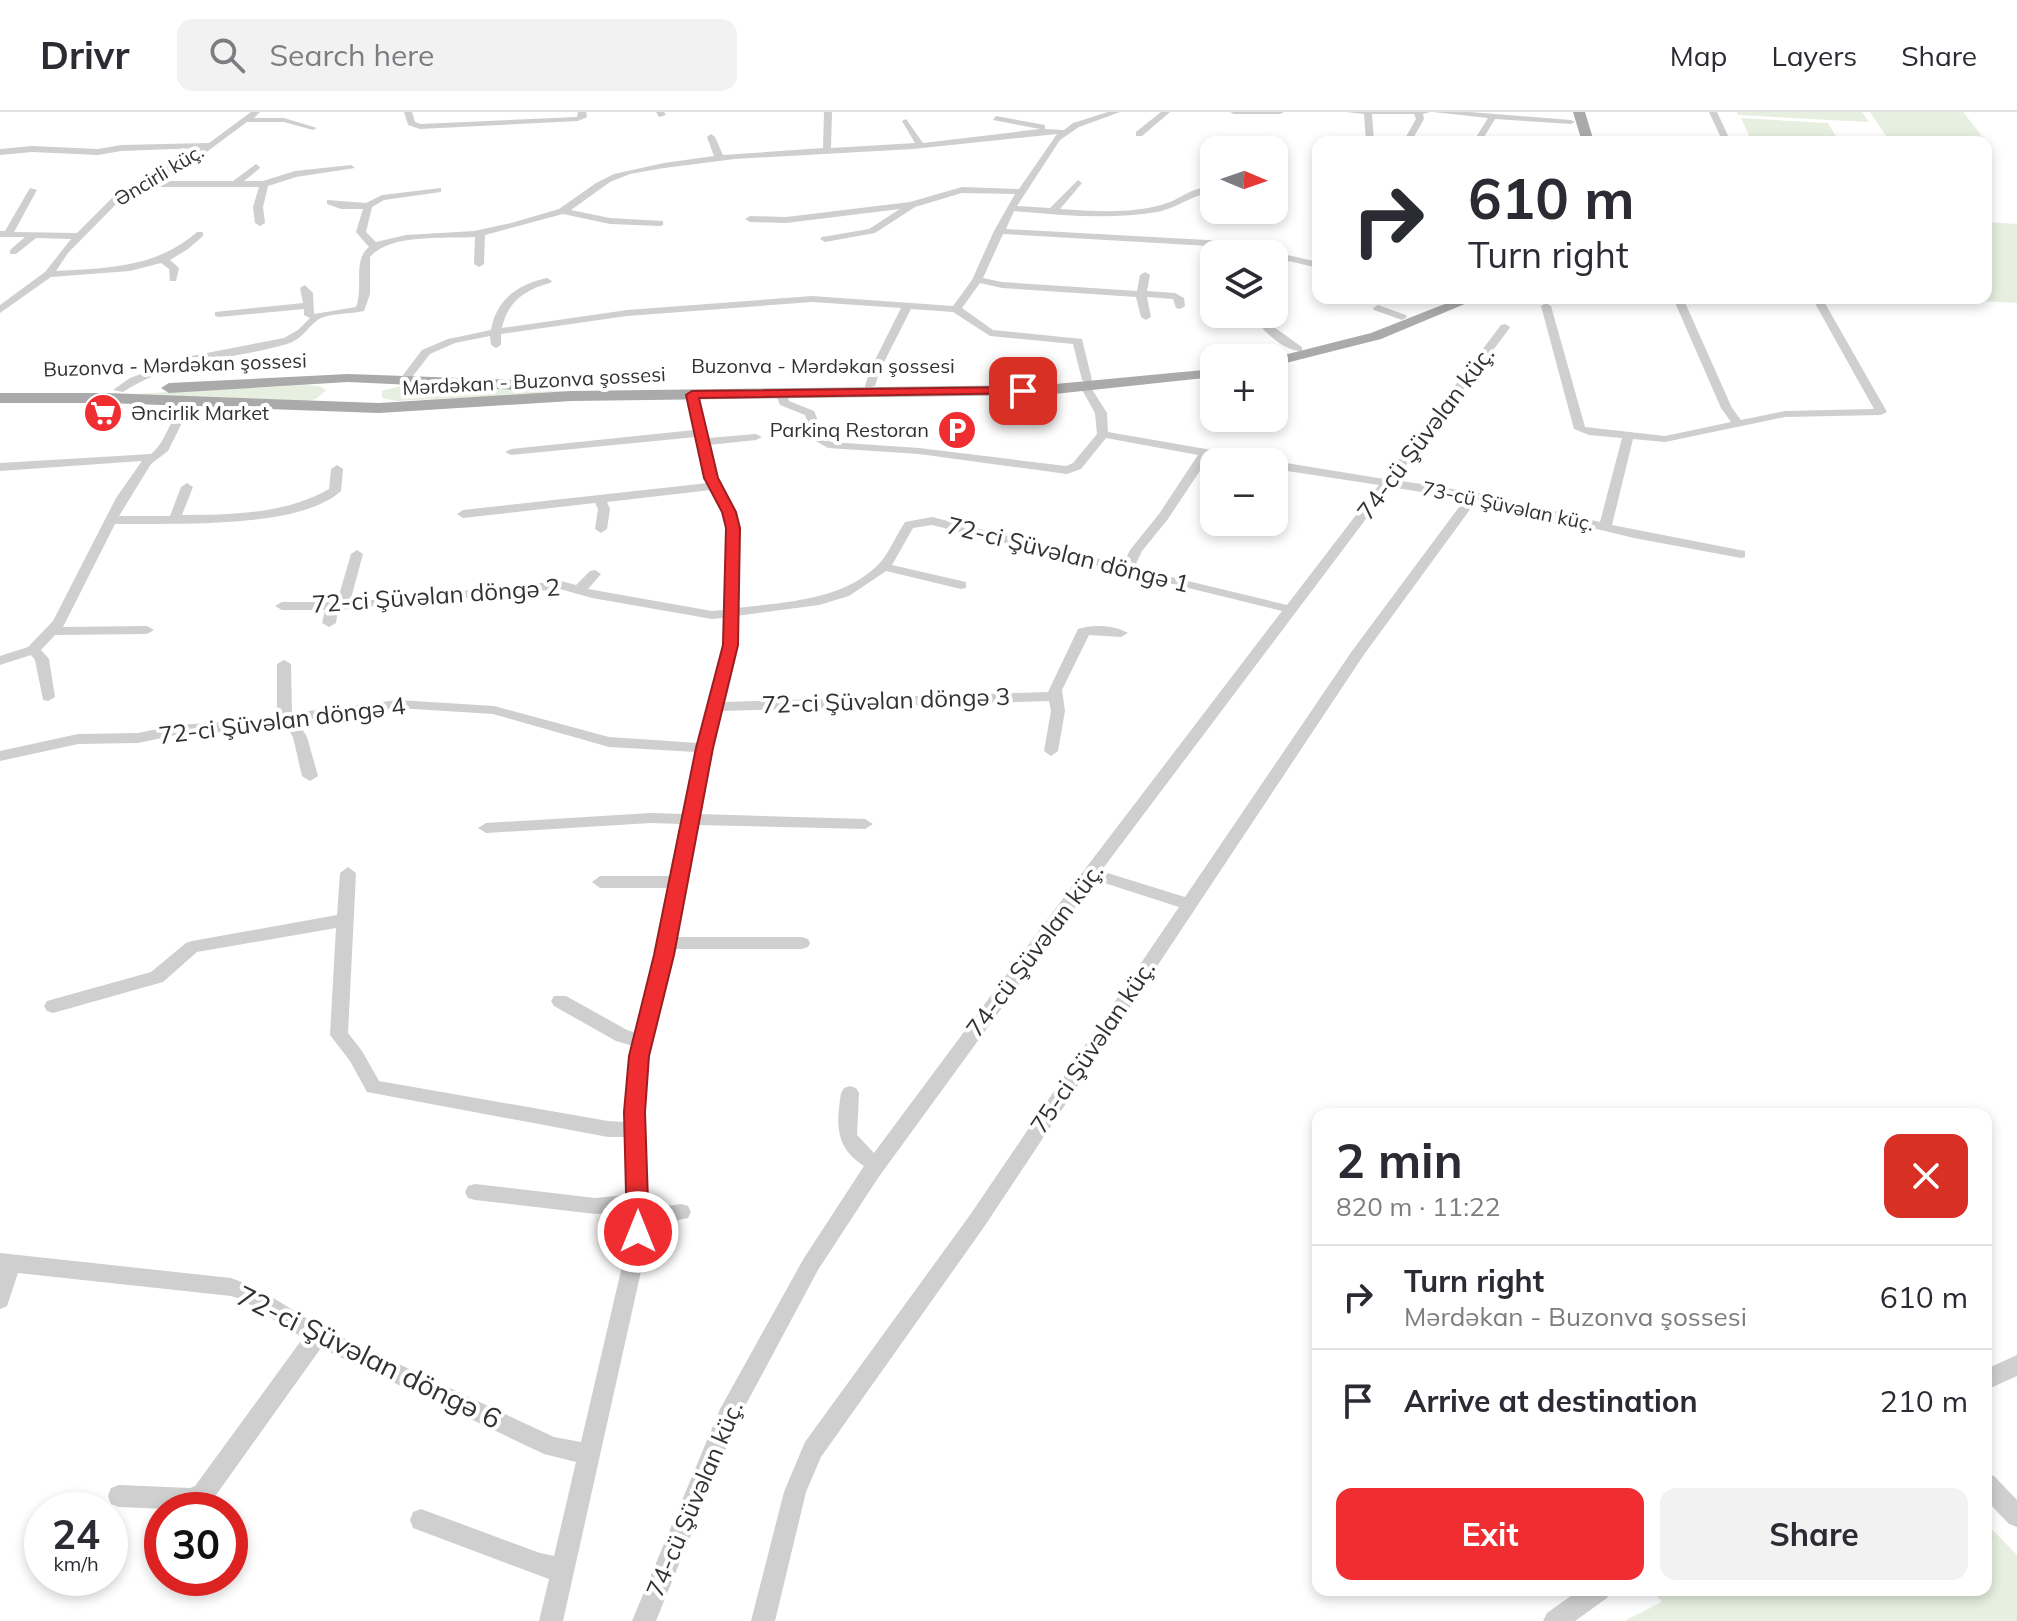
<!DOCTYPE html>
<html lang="en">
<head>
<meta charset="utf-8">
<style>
	:root { --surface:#fff; --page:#f2f2f3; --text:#2b2b33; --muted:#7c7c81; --line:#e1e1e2; --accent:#f02e31 }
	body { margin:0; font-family:Mulish,sans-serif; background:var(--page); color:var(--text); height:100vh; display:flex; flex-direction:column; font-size:30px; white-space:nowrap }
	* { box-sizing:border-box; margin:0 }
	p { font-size:26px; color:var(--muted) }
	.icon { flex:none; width:44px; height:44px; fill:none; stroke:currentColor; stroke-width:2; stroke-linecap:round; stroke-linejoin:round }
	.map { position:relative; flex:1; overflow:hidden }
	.drawer { position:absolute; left:1312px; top:996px; width:680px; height:488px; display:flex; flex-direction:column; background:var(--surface); border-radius:16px; box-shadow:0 4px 12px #0003 }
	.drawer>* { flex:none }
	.hud { position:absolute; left:1312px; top:24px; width:680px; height:168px; border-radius:16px; box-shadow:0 4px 12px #0003; background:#fff; color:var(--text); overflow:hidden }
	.needle { width:52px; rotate:92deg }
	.fabs { position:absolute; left:1200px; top:24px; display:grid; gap:16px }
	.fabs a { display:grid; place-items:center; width:88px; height:88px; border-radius:16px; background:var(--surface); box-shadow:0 4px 12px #0003; font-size:40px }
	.speed { position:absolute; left:24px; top:1380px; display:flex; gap:16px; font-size:40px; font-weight:700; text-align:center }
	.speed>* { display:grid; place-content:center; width:104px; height:104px; border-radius:50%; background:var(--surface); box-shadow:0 4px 12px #0003; line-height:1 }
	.speed small { font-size:20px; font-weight:400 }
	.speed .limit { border:12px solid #d22; background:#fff; color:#111 }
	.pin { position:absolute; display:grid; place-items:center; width:68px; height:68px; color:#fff; margin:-34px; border-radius:16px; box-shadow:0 4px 12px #0006 }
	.me { position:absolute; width:88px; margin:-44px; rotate:0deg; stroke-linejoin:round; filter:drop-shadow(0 0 6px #0008) }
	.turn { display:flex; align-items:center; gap:28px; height:168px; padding:0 24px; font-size:36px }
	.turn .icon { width:104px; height:104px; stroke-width:2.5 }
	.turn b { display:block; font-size:56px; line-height:68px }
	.round { display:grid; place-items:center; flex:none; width:84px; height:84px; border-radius:16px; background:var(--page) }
	.summary { display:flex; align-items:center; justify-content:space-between; height:136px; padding:0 24px }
	h1 { font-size:48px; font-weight:700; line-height:60px }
	.button { display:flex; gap:16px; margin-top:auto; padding:16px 24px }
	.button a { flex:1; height:92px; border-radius:16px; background:var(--accent); color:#fff; font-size:32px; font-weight:700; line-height:92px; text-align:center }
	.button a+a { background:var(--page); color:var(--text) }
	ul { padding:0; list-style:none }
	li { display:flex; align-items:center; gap:24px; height:104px; padding:0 24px; border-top:2px solid var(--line) }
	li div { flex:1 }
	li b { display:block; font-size:30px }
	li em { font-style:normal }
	header { display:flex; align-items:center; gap:48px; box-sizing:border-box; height:112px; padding:0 40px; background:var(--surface); border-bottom:2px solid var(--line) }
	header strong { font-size:38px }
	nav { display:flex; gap:44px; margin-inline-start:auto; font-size:28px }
	.search { width:560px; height:72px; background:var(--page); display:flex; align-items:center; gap:20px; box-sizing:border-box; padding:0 28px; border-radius:16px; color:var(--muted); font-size:30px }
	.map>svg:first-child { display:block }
	.green { fill:#e7efe0 }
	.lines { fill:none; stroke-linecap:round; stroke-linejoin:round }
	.minor { fill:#cfcfcf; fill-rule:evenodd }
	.major { fill:#aaa; fill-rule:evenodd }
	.route { fill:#f02e31; stroke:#9c1e20; stroke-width:2 }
	.labels { text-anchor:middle; stroke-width:8; stroke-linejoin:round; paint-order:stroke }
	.far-street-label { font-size:20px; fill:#323232; stroke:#fff }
	.far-poi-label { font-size:20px; fill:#323232; stroke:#fff; text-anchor:start }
	.street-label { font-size:24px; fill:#323232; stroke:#fff }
	.near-street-label { font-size:28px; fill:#323232; stroke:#fff }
</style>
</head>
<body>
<header>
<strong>Drivr</strong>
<div class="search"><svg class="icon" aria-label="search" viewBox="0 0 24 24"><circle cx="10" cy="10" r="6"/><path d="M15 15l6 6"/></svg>Search here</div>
<nav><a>Map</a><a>Layers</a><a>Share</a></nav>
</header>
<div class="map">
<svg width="2017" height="1509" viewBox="0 0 2017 1509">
	<rect width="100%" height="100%" fill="#fff"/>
	<g class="green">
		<path d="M1737,0H1862L1869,10L1738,3Z"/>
		<path d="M1870,0H1963L1989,33L1986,30L1889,28Z"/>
		<path d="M1741,6L1828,11L1839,30H1752Z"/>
		<path d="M1986,110L2017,112V191L1932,186H1986Z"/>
		<path d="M409,272L579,280L397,289L382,286V279Z"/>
		<path d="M306,273L319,274L326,278L316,287L307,289L133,282Z"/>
		<path d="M1986,1411L2017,1443V1509H1624L1662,1490L1653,1478H1986Z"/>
	</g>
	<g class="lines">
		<g class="minor">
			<path d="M251,0H260L254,6H284L317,16L313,18L284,10H247L197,47L153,69H233L256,52L260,55L259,57L244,69H263L295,59L351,53L355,56L296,65L268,74L263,95L265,111L260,114L255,111L253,95L259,75H142L124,84L68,141L56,159C108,156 156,156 197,120H203V124L188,137L170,148L179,156L176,169H170L169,157L161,151L130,159L51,165L0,201V193L45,160L71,127L36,126L16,142H10V138L25,125H0V119H5L30,76L37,78L14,120L77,121L118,80L201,36L121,39L98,43L32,40L0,43V37L32,34L98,37L121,33L209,31Z"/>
			<path d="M404,0H412L415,10L421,12L577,5L578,0H586L587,5L578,9L420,17L408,13Z"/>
			<path d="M656,0H664L666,3L659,5Z"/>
			<path d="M824,0H832L831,36L915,31L902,9L906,7L923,31L1040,17L993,8L996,4L1045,13V17L1064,18L1073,11L1108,0H1120L1079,15L1060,28L1017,94L1050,96L1078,68L1082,71L1060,97C1093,99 1129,102 1161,93C1184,87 1189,74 1214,76V80C1193,82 1178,96 1157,100C1109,108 1062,103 1014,99L1006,117L1226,129L1318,150V156L1289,149L1286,153L1284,179L1274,184L1276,153L1281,147L1274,146V142H1257L1226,135L1003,122L983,166L1002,170L1137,179L1140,163L1145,160L1150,163L1147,179L1175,181L1184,186L1185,194L1180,197L1176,196L1173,187L1147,185L1151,205L1146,208L1141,205L1136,185L1002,176L980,171L962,196L993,218L1082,227L1092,268L1087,271L1082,268L1073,232L990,224L953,200L911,197L880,258L875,274L866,276L865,274L870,258L901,196L812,190L627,204L501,222V233L496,236L491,233L490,224L455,231L430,242L409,269L400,267L422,238L448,227L491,218C496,187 519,172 547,166L552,169L550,171C526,177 507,190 502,216L627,198L812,184L953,194L972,168L994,119L1015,82L962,81L915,95L875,121L825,130L820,127L822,125L869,117L900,97L786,111L750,110L745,107L750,104L786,105L910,90L962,75L1019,77L1057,22L913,37L735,47L664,56L630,62L610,70L571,98L610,106L663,109V113L660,114L610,112L563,102L485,123L484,152L479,155L474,152L475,125C446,127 390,121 370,145V182L364,199C351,202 333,201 321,206C309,212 304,227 287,232C232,248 173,247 123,280L113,278L130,266L191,244L284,226L298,218L310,206L304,203V197L219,205L215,204V200L303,191L300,176L305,173L313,181L314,202L356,195C364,175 352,149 369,135L356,120L363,97H341L327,92V88L366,91L382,83L441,76V80L384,88L372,95L366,120L376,130L406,123L474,119L511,111L559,97L596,71L614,62L664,51L714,44L707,25L711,22L715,25L723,43L823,36Z"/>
			<path d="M1161,0H1170L1142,24H1136V20Z"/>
			<path d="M1230,0H1284L1280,2H1234Z"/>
			<path d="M1346,0H1430L1423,2L1424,7L1411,30H1403L1416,7L1414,2H1372L1374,30H1366L1364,2Z"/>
			<path d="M1433,0H1470L1571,8L1575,10L1571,12L1495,7L1481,30H1473L1488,6Z"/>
			<path d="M1709,0H1717L1731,30H1723Z"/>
			<path d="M1673,186H1683L1732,296L1741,308L1785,299L1874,297L1812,186H1822L1887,300L1881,303L1785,305L1665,330L1633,327L1612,413L1745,439V445L1741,446L1634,426L1477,388L1363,544L984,1115L821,1345L806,1380L775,1509H751L784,1380L805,1330L970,1103L1179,795L1095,768L878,1066L818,1158L737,1309L656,1509H632L720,1297L804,1146L864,1054C835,1035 836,1013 841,981L844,976L850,974L856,976L859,981L857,1023L874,1041L1085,757L1282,499L932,413L913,416L892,453L966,470V476L961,477L886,459L849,484L819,493L736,504L735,549L724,590L1048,580L1078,517C1093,512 1115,513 1128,521L1121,525L1089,523L1062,578L1065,599L1058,639L1051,644L1044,639L1051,599L1049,589L721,599L699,702L865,707L873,712L865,717L697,713L676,825H802L808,827L810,831L808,835L802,837H674L648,944L643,1000L648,1097L681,1092L688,1094L691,1100L688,1106L648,1114L646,1137L563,1509H539L549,1467L413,1416L410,1408L413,1400L421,1397L540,1441L554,1444L576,1350L544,1342L321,1236L211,1390L190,1398L119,1395L111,1392L108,1384L111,1376L119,1373L190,1376L195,1374L303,1226L243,1188L231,1184L18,1161L7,1194L0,1197V1141L231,1166L257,1176L324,1217L554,1325L581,1330L626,1137L629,1100L595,1102L475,1088L468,1086L465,1080L468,1074L475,1072L595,1086L628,1083L626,1025H608L367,980L350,949L330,923L336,816L197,840L163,870L53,901L47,899L44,894L47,889L151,860L186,831L192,829L337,803L340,761L348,755L356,761L348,921L362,939L379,969L608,1009L625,1010L633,934L616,929L554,894L551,889L554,884H566L627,918L636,921L669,776H600L592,770L600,764H671L682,712L651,711L486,721L478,716L486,711L651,701L684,702L696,640L609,635L493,602L398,596L297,609L307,625L318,664L310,669L302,664L293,625L285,612L258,618L176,623L138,631L78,632L0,649V639L78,622L138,621L176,613L258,608L279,604L277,600V552L284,548L291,552L292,601L398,588L494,594L609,625L698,631L721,549L723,506L712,507L592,486L560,477L338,498L336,511L329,515L322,511L325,498H282L275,494L282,490H337L351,442L357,438L363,442L350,490L561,469L576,473L590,459L595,458L601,462L588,477L712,499L723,498L727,416L723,400L711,378L607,390L610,397L607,417L601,421L595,417L598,397L595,391L463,406L457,402L463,398L708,371L696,325L511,343L505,340L511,337L694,318L686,283L692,280L698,283L708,326L756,322L762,325L756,328L709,333L717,366L735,400L739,416L737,496C785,490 841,489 878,453C889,442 896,423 905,410L932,405L1123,453L1130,438L1159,402L1198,343L1106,326L1081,357L1067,362L919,342L828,336L814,328L805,303L780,293L776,283L782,280L786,281L789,289L814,299L825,326L831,330L919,336L1066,354L1073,351L1097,322L1095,301L1081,276L1090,274L1107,301L1108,320L1258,346L1264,350H1239L1209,345L1168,407L1142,439L1134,456L1287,493L1379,373L1274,357V350H1272L1274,349L1384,367L1501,213L1505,212L1510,215L1509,217L1395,368L1485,382L1600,410L1622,326L1589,323L1574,317L1541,194L1546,191L1551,194L1585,315L1665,324L1731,310L1721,296ZM1390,375L1465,387L1352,539L1185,785L1101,759Z"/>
			<path d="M1378,193L1406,203L1407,205L1402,208L1374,198L1373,196Z"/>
			<path d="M1253,202H1263L1267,210L1302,235V239C1285,240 1259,217 1253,202Z"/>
			<path d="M193,286L199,289L187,301L168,339L151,352L119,404H170L181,375L187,371L193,375L182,403C232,403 285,402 329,377L331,357L337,353L343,357L341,379C298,418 172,411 115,412L63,515L147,514L154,518L147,522L55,523L41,538L49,547L55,585L48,589L43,588L35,548L31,543L0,553V544L28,535L53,509L116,386L142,349L0,359V351L151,342C170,327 170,297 193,286Z"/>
			<path d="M2017,1243V1264L1986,1278V1257Z"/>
			<path d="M1986,1361L1994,1364L2017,1388V1415L2009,1412L1986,1388Z"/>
			<path d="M1579,1478H1611L1607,1486L1575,1509H1543L1547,1501Z"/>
		</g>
		<g class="major">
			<path d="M1573,0H1585L1594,30H1582Z"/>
			<path d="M1460,186H1479L1381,227L1274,254L1272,246L1371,221Z"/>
			<path d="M1214,257V265L1045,283L571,289L379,301L107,291H0V281H107L379,291L571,279L1045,273Z"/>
			<path d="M348,262L542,269L550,274L542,279L348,270L169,281L161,276L169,271Z"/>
		</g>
	</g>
	<path class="route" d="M1023,275L1027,276V281L699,286L718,366L736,400L740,416L738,533L713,636L674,843L649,944L645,1000L649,1120L646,1127L638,1130L630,1127L627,1120L624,1000L629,944L654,843L696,636L723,533L726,416L722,400L704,366L686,283L692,279Z"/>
	<defs>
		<symbol id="supermarket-disc" viewBox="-11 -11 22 22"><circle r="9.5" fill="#f02e31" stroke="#fff"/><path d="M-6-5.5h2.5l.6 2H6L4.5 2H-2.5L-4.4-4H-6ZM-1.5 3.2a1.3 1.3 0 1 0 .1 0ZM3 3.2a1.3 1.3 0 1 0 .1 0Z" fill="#fff"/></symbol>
		<symbol id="parking-disc" viewBox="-11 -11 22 22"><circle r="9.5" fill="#f02e31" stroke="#fff"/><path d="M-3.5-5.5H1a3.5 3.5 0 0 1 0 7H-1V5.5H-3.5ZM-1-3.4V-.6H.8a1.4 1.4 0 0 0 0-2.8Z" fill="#fff"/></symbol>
	</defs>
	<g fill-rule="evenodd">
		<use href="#supermarket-disc" x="81" y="279" width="44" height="44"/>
		<use href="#parking-disc" x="935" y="296" width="44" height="44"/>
	</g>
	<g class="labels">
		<g class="far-street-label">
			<text transform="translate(159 63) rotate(-31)" y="7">Əncirli küç.</text>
			<text transform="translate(175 253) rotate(-2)" y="7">Buzonva - Mərdəkan şossesi</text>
			<text x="823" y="261">Buzonva - Mərdəkan şossesi</text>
			<text transform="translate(534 269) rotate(-3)" y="7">Mərdəkan - Buzonva şossesi</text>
			<text transform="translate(1508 394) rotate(12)" y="7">73-cü Şüvəlan küç.</text>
		</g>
		<g class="far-poi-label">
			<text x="131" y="308">Əncirlik Market</text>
			<text x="929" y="325" text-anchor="end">Parkinq Restoran</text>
		</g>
		<g class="street-label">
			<text transform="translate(1426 321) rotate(-53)" y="8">74-cü Şüvəlan küç.</text>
			<text transform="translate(1068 443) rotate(14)" y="8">72-ci Şüvəlan döngə 1</text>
			<text transform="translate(436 484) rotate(-4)" y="8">72-ci Şüvəlan döngə 2</text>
			<text transform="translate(886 589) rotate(-2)" y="8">72-ci Şüvəlan döngə 3</text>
			<text transform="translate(282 609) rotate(-7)" y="8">72-ci Şüvəlan döngə 4</text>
			<text transform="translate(1035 838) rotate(-53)" y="8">74-cü Şüvəlan küç.</text>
			<text transform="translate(1093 935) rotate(-56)" y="8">75-ci Şüvəlan küç.</text>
			<text transform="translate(695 1387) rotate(-67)" y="8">74-cü Şüvəlan küç.</text>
		</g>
		<g class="near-street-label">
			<text transform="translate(369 1245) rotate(26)" y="10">72-ci Şüvəlan döngə 6</text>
		</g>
	</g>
</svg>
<div class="fabs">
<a><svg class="needle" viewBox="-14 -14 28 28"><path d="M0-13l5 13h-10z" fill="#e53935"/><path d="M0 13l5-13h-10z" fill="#7c7c81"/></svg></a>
<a><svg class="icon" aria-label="layers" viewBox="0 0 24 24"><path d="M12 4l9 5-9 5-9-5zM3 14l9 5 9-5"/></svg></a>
<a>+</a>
<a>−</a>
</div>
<div class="speed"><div>24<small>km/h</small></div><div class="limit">30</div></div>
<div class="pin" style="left:1023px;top:279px;background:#d93025"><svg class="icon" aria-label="arrive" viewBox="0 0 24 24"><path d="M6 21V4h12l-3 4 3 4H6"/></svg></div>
<svg class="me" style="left:638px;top:1120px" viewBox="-20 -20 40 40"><circle r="17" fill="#f02e31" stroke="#fff" stroke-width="3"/><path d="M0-11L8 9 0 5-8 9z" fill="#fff"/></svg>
<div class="hud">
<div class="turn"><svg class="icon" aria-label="right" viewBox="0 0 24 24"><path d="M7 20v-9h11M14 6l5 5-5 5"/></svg><div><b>610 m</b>Turn right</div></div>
</div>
<section class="drawer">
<div class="summary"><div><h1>2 min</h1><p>820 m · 11:22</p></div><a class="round" style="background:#d93025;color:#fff"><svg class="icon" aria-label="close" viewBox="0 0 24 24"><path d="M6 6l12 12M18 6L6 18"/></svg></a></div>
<ul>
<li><svg class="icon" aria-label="right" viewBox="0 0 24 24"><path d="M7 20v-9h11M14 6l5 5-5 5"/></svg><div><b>Turn right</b><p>Mərdəkan - Buzonva şossesi</p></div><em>610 m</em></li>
<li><svg class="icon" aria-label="arrive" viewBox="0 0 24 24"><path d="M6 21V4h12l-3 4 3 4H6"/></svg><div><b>Arrive at destination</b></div><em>210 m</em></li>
</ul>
<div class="button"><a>Exit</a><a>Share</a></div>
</section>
</div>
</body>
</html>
